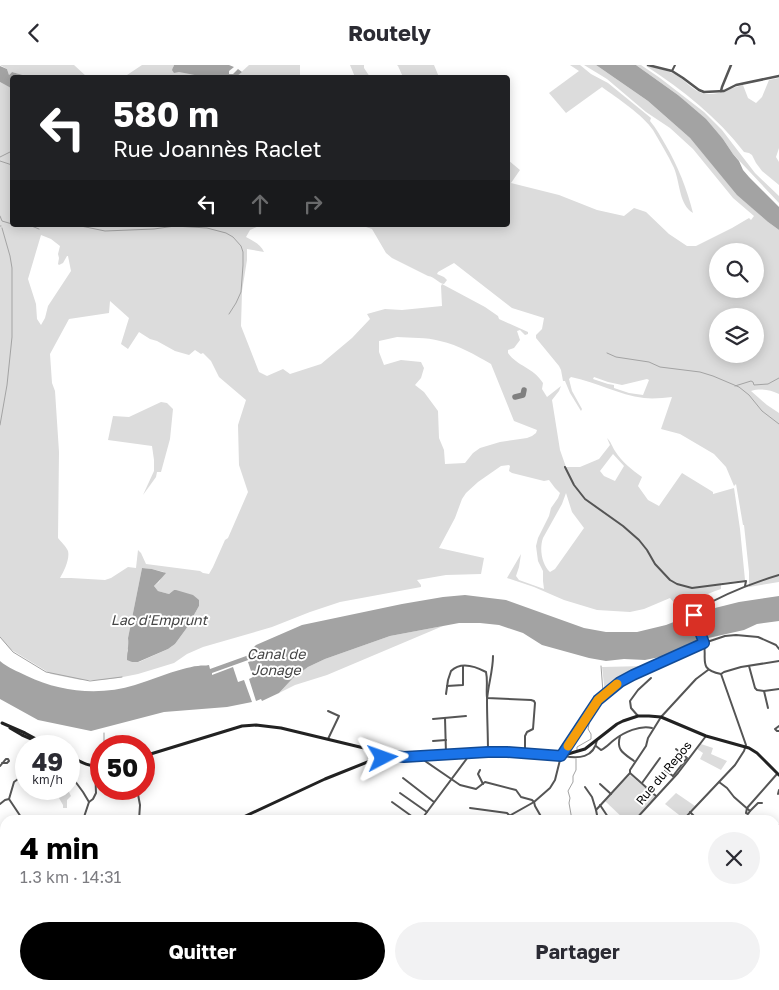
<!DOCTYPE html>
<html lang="fr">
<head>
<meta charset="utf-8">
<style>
	:root { --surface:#fff; --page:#f2f2f3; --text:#2b2b33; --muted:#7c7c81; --accent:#000 }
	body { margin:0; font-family:"Golos Text",sans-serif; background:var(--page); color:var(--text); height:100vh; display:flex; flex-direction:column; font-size:19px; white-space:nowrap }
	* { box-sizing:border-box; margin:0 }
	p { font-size:16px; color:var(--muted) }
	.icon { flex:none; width:28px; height:28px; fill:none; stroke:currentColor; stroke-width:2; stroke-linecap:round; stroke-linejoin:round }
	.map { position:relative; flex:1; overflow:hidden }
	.side { position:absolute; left:0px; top:750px; width:780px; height:175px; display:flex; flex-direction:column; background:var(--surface); border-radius:15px 15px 0 0; box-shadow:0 2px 12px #0003 }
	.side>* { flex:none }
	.guide { position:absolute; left:10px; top:10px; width:500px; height:152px; border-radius:5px; box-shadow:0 2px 12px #0003; background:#202124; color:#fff; overflow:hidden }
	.tools { position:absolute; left:709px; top:178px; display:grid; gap:10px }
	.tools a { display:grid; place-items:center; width:55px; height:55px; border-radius:50%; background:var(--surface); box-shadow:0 2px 12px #0003; font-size:25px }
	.speed { position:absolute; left:15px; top:670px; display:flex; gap:10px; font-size:25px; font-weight:700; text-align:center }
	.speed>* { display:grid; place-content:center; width:65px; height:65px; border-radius:50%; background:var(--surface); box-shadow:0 2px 12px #0003; line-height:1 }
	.speed small { font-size:12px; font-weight:400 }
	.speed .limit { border:8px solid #d22; background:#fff; color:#111 }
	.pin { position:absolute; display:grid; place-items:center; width:42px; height:42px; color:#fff; margin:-21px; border-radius:10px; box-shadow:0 2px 8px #0006 }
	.me { position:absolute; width:55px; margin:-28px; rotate:86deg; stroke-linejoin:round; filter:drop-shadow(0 0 4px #0008) }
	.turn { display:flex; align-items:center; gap:18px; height:105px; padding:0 20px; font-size:22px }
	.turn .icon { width:65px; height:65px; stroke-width:2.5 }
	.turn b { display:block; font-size:35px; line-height:42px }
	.lanes { display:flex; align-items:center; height:48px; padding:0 20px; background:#0003; justify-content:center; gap:25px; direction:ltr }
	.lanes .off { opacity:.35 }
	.round { display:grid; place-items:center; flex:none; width:52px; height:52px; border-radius:26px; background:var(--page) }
	.overview { display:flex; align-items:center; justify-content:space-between; height:85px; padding:0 20px }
	h1 { font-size:30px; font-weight:700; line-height:38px; color:var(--accent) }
	.button { display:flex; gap:10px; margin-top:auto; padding:10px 20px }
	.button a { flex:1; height:58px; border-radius:30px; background:var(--accent); color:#fff; font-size:20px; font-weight:700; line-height:58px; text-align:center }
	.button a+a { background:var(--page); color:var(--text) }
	header { display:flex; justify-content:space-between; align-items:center; height:65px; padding:0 20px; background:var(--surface); font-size:22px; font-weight:700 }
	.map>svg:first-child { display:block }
	.green { fill:#dcdcdc; fill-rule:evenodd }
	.water { fill:#a3a3a3 }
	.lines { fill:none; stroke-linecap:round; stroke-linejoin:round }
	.stream { stroke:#a3a3a3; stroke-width:1 }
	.taxiway { stroke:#808080; stroke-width:5.5 }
	.minor { stroke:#555; stroke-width:2 }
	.tertiary { stroke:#555; stroke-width:2.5 }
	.secondary { stroke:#222; stroke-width:3 }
	.route-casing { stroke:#114b97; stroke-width:12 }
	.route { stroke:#1a73e8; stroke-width:9 }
	.slow { stroke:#f59e0b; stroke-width:9 }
	.labels { text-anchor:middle; stroke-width:4; stroke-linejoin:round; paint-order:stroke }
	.street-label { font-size:12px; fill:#000; stroke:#fff }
	.water-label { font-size:14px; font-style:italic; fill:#444; stroke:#fff }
</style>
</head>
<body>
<header><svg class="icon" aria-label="back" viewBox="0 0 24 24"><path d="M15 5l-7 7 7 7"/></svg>Routely<svg class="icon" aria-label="person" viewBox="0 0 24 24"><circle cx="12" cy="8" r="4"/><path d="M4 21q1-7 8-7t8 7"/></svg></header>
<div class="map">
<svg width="779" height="925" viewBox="0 0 779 925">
	<rect width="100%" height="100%" fill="#fff"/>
	<g class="green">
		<path d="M0,0H74L87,12H30L12,7L9,10L7,4Z"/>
		<path d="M142,0H174L173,2C184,11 198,7 210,12H125L127,10Z"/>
		<path d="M249,0H300V12H236Z"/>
		<path d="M350,0H364V3L370,12H355Z"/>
		<path d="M397,0H434L439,12H403L398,1Z"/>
		<path d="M570,0H580L591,9L608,18L651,53L650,56C656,63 661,72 665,79C678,101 687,124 693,148C679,140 680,117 674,103C668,90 660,77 653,65C643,50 617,33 602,22L566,48L549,28L579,6Z"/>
		<path d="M584,0H596L648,36L690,73L738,130L768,157L779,165V329C770,325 761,323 751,326L767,340L779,348V517L749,522V507L744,460H743L736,419L734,421L726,402L714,389L680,369L661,364L672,332C663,333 653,334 644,333C619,330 596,317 571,312L569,314L572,326L582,344L581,346L570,328L565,316H563L561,305L559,301L536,273V270L542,264L544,253L512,243L454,198L438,207L437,209L444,212L447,215L444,219C438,218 435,212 428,211L392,193L386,188L372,164L360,160H508V95L520,105L511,118L559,130L597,145L624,151L634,143L646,147L669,169L687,181H696L732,163L749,153L751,155L754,151L733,133L693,84L670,63L646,47L607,14ZM718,186H755V224H718ZM718,251H755V289H718ZM594,312L608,317L622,320L647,314L649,315L643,330L629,328L614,323V320L608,319L593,314Z"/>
		<path d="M636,0H641L660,13L704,47L722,65L755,108L779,131V138L733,89L723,74L678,30Z"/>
		<path d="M646,1C657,3 667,5 676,10C686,15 694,28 706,29C721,30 730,23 743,20L748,33L756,38L762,32L769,15L779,13V83L776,92L779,97V120L762,106L756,98L752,90L749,88L744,87C718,53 683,25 646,1Z"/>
		<path d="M0,17L12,23V160H130L160,161L161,160H261L250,165L246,172C253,176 261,179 264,187L247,184V195L242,226L241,261L259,307L267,311L283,304L290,309L321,299L352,273L370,254L367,249L385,244L402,245L442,241L441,221L442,219L485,242L498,251L499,254L528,267V269L525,270L520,265L517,266L520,275L514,283L508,285V288C518,302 533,302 543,318L542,324L547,332L561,321L559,326L552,335L560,385L566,402H580L599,394L610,380L607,373C611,377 612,381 615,386C622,397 632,405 642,412L638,421L648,435L659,441L682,408L713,427V429L734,423L740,464L745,515L721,518V524C705,529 693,537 676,540L670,533L644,544L630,547L597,545L564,535L534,522L507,513L521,489L519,502L516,511L519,515L544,524L543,516V506L538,496L536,481L538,473L549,451L551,443L558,433L560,428L555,423L549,415L544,416L512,408L509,406L510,401L509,400L501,401L478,417L466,428L462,434L455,453L439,483L484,493L481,509L446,510L417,515L421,520V522L340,537L310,547L272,562L203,582L187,589L174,598L138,609L118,613L101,615H81L51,609L10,584L0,572ZM41,170L51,174L60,181L58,189L59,193L58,199L59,200L63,198L67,191H68L71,206L48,241L45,253L41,260L37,254L36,239L28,214ZM110,236L129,253L121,279L128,284L139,267L150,274L157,276L175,286L189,290L195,285L201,289L203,288L211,296L219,312L246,335L238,360L239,400L248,427L228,473L225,475L213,502L209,509L203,508L200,506L146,499L141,488L138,485L136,503L128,502L111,513L105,515L71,513H60C64,506 70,494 68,486C66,481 61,477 58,473L59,387L55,326L52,318L50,289L69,254L109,248ZM397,272C411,273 426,272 440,276C459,280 475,290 491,299L514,356L537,365L536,368L532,371L527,373L500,377L480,383L473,388L465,398L445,399L444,385L439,373L438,346L424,327L415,320L421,313L424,303L421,297L401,295L384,300L379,287V276ZM613,389L624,401L615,416L604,411L600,406ZM566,428L572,447L584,463L555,504L550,507C542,500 539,484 543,473L562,439ZM142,503L152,504L164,507L159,517L154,521L158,526L169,529L174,525L199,541L186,564L175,579L168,584L139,597H132L127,586L129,581L128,573Z"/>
		<path d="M161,337L167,338L173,344L170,374L161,407H157L156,412L143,430L154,406V395L152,381L108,375L113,351L129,352Z"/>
		<path d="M443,561L327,610L295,620L279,628L293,613L308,602L325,594L390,571Z"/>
		<path d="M646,601L625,611L605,628L602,602Z"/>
		<path d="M701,679L713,683L711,689L727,696L721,705L700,694L703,688L697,684Z"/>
		<path d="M630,710L655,731V733L633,755H625L605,736Z"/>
		<path d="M51,724H64L66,727L68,725L71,731L67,735V743H63V740L59,733H56L52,729L45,727Z"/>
		<path d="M676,728L695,741L683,753L665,739Z"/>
	</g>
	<g class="water">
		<path d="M174,0H229L234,2L229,6V9H233L238,4L242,7L236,12H210L204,10L200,11L179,7L174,8L172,5Z"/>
		<path d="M596,0H636L678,30L706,54L723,74L733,89L739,96L743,105L749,112L779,142V165L768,157L737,130L690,73L648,36Z"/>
		<path d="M0,1L7,4L9,10L12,7L30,12H12V23H11L0,17Z"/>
		<path d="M142,503L152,504L166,508L158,517L154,521L158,526L169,529L174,525H176L193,530L199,535V541L186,564L175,579L168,584L138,597H132L127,595C127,587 129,581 128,573Z"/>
		<path d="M465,530L506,535L584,563L606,567H637L666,560L684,553L690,554L699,551L703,546L739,537L779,531V556L757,559L744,565L704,574L665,591L645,595L624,594L606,596L589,593L542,580L523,568L499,560L480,558H459L390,571L325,594L308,602L293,613L279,628L262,636L261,634L256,636L249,614L253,612L248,597L252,596L251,594L212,608V610L233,602L238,617L244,615L252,637L227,642L164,647L91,666L38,655L0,634V596C8,603 17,606 27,611C60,627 100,631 135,620C151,615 167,608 183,604C188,603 193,601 198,601C202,600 205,601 209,600L210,604L249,590V587L256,580L302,560L402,539L443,532Z"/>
	</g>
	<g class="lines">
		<g class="stream">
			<path d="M0,92L12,86"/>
			<path d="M0,96L12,100"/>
			<path d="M0,151L2,156L12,159"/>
			<path d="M29,160L39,164"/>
			<path d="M76,160L105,166L154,164L175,161L207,163L226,168L233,172L241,181L243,187V200L241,227L236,238L229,249"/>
			<path d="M0,161H1"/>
			<path d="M607,288L616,292L649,297L660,302L700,307L713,311L739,322L749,330L762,346L779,359"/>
			<path d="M735,321L751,316L753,317L754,320L768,319L779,313"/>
			<path d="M0,360L7,320L12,272V203L10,191L2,163"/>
			<path d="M0,572L13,587L46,607L90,616L122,612"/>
			<path d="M601,601L603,627"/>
			<path d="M104,668V680"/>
			<path d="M577,685V682L591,674V669L588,664L590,654L604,632"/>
			<path d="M572,755L569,738L570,733L568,726L573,717V711L576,705V694"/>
			<path d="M775,891L779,890"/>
		</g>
		<path class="taxiway" d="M515,332L523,330L524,325"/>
		<g class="minor">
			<path d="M672,6L675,0"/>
			<path d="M565,402L574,420L585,434L623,461L639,475L647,485L655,499L670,515L677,519L692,523L746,516L745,521"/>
			<path d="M749,601L755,623L757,625L764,626L779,624"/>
			<path d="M721,609L724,607L741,602L779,596"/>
			<path d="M447,621L463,620V601"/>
			<path d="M764,626L768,643"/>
			<path d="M446,629L448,615L451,606C461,596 475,601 486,607C488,616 486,624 487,633L531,635L534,636L535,638L533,664L527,667L525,671V688"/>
			<path d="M328,646L339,651L328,674"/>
			<path d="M638,651L631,643L630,636L638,625L651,613"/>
			<path d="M445,653L446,689"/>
			<path d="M433,654L466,651"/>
			<path d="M779,661L775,664L777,666H779"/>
			<path d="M620,671C616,685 623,688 634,696"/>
			<path d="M433,676L446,675"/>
			<path d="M596,681L601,685C606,683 609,679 614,675C624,667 640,660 652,663"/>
			<path d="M676,684L686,692"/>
			<path d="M488,687C488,670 487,652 487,635C488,620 493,606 493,591"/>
			<path d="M564,691C578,694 594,693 597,675"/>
			<path d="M424,692L425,696L460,720L476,724L485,717L516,725L521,732L532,735L534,737"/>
			<path d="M0,701C2,699 4,696 6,694H8L9,696L7,698H2"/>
			<path d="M480,705L478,709L483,719"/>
			<path d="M665,705L673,711"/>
			<path d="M69,708L83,727L89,737"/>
			<path d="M630,708L656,731"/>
			<path d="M673,711L687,693"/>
			<path d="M403,713L434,737"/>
			<path d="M719,717L727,723L734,732L750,746L748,749L746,748L747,743"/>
			<path d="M642,718L660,693"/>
			<path d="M600,719L611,729"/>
			<path d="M585,722L592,732L596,745L630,708V705L646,681L648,673L661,652L696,614L708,605"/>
			<path d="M137,724L140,740L139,755"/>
			<path d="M400,728L427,747"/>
			<path d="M778,729L779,725"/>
			<path d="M9,734L23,755"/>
			<path d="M392,737L417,755"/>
			<path d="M534,737L535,741L543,755"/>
			<path d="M0,739L5,735L9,734L14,717L26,708"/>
			<path d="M600,740L608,752L614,753"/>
			<path d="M470,743L507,748L509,750"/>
			<path d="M747,743L777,709"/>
			<path d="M596,745L598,755"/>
			<path d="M750,746L758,738H762"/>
			<path d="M690,747L698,755"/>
			<path d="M83,755L89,737L93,734L96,728L95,702"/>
			<path d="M421,755L468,692V690"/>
			<path d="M502,755L534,737L550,723L555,715L561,691L590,647L598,635L625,613L701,579L725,571L736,570L758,572L776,580L779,584"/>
			<path d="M635,755L678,708L706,671"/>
			<path d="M683,755L735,700L744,686L746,680L721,609C698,604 707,596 704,578C702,568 696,557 693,547C720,531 749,519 779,510"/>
			<path d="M775,765L779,760"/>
			<path d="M0,783L5,784"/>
			<path d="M775,826L779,834"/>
			<path d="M0,841H5"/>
			<path d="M775,865L779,863"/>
			<path d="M775,868V869"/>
			<path d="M0,895L5,898"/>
			<path d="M185,920L187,925"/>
			<path d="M411,920L416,925"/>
			<path d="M434,920L439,925"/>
			<path d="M470,920L473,925"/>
			<path d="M531,920L536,925"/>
			<path d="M621,920L622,925"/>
			<path d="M628,920L641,925"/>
			<path d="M740,920L742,925"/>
			<path d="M766,920L768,925"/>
			<path d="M46,921L52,925"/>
			<path d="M286,925L288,920"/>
			<path d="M505,925L510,920"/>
			<path d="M576,925L578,920"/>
			<path d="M666,925L667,920"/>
			<path d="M712,925L723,920"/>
		</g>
		<g class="tertiary">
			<path d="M648,0L672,6L683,13L699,25L704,27L724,26L736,20L779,11"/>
			<path d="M721,26L722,22L731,0"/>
		</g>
		<g class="secondary">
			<path d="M2,658L25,668L49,681"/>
			<path d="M10,663L22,670L36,676"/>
			<path d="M69,691C79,696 89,702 101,702"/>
			<path d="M144,691L242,661L256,660L281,663L364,683C369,683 374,683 378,688"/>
			<path d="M374,694L378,690V686L382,684L386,685L387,687L397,690"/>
			<path d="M237,755L325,714L380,692L384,693L387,690L404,692L507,687L561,691L585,684L617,659L623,656L638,651H649L661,652L706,671L749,683L757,688L779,710"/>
			<path d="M0,873L5,870"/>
		</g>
	</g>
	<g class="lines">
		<defs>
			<path id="route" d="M383,693L387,690L404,692L488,687H507L561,691L598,635L620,617L633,610L704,578L694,550"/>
		</defs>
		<use href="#route" class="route-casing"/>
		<use href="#route" class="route"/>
		<path class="slow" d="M568,681L598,635L617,619"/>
	</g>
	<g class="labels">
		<g class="street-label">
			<text transform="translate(664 708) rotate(-50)" y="4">Rue du Repos</text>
		</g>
		<g class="water-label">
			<text x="159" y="560">Lac d'Emprunt</text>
			<text x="276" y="594">Canal de<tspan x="276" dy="16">Jonage</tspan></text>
		</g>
	</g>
</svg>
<div class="tools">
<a><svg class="icon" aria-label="search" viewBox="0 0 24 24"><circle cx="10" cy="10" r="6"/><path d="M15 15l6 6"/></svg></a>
<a><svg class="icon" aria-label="layers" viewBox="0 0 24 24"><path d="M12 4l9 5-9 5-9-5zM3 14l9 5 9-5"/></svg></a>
</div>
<div class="speed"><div>49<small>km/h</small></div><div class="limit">50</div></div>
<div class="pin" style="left:694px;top:550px;background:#d93025"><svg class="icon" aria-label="arrive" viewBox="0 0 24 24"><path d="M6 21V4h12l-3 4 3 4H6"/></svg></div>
<svg class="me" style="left:383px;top:693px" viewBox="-20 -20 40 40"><path d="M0-17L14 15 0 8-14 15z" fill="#1a73e8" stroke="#fff" stroke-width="4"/></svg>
<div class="guide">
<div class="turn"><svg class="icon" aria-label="left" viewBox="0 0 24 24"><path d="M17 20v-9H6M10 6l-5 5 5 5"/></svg><div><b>580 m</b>Rue Joannès Raclet</div></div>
<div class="lanes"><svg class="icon" aria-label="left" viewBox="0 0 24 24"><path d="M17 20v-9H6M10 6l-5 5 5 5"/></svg><svg class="icon off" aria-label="ahead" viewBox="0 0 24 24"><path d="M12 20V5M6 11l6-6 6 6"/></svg><svg class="icon off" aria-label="right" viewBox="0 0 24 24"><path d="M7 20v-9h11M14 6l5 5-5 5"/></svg></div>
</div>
<section class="side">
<div class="overview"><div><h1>4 min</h1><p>1.3 km · 14:31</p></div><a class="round"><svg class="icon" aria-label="close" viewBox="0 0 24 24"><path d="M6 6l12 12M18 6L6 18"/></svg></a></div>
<div class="button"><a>Quitter</a><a>Partager</a></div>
</section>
</div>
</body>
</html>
